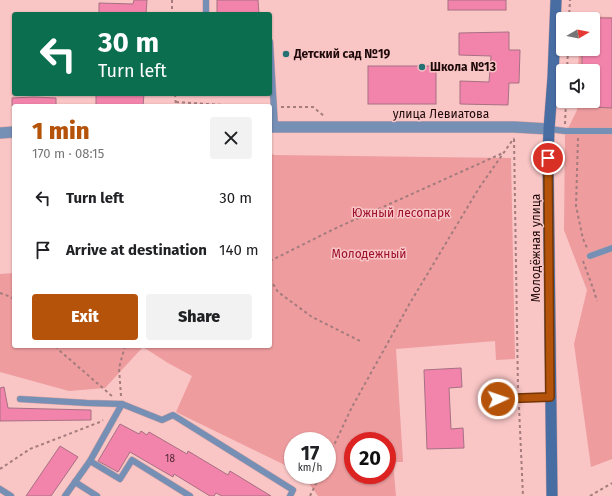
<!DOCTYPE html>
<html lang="en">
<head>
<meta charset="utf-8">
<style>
	:root { --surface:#fff; --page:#f2f2f2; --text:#202124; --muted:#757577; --accent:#b45309 }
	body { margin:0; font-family:"Fira Sans",sans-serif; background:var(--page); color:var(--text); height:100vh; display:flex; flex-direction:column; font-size:15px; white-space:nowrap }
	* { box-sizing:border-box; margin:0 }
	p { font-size:13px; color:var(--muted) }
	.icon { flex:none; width:22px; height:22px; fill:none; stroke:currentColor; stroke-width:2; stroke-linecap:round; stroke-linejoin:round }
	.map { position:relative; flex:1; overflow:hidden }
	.panel { position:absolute; left:12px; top:104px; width:260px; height:244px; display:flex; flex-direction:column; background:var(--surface); border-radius:4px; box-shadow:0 1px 3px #0004 }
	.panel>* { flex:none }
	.guide { position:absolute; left:12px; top:12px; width:260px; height:84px; border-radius:4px; box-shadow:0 1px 3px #0004; background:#0b6e4f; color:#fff; overflow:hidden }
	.needle { width:26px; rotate:80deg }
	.buttons { position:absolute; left:556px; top:12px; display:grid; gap:8px }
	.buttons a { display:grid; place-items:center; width:44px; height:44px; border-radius:4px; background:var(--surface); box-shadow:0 1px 3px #0004; font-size:20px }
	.speed { position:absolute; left:284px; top:432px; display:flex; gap:8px; font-size:20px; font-weight:700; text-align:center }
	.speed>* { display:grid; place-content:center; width:52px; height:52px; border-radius:50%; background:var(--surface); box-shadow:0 1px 3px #0004; line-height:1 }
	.speed small { font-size:10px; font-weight:400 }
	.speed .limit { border:6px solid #d22; background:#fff; color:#111 }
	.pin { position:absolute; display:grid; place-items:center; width:34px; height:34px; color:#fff; margin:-17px; border:2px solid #fff; border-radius:50%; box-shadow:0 1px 4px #0007 }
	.me { position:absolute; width:44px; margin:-22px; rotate:87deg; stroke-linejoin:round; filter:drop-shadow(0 0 3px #0008) }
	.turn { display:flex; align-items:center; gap:14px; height:84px; padding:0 20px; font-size:18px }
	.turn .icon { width:52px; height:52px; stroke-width:2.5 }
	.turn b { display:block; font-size:28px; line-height:34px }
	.round { display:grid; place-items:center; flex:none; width:42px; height:42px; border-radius:4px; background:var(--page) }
	.head { display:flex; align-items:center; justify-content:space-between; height:68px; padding:0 20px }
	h1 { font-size:24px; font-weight:800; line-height:30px; color:var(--accent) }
	.primary-button { display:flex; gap:8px; margin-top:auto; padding:8px 20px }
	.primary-button a { flex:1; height:46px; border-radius:4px; background:var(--accent); color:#fff; font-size:16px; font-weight:800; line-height:46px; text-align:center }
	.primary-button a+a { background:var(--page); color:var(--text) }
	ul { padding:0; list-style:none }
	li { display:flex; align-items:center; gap:12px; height:52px; padding:0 20px }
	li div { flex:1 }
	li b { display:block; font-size:15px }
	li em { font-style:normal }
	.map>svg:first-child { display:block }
	.green { fill:#ee9c9e; fill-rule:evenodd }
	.building { fill:#f284ab; stroke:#a87083 }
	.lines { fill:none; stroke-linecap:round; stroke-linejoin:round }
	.service-casing { stroke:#d2a3a3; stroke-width:7 }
	.minor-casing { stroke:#d2a3a3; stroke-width:12 }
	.secondary-casing { stroke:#d2a3a3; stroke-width:12 }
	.path { stroke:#a47c7d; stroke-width:2; stroke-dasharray:3 3; stroke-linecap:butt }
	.service { stroke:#768fb5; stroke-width:6 }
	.minor { stroke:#768fb5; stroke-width:11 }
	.secondary { stroke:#486da3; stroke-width:11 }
	.route-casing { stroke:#753606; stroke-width:10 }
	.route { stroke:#b45309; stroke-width:7 }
	.poi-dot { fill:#267173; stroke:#f9c5c5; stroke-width:1.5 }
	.labels { text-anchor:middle; stroke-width:3; stroke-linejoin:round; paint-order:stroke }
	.number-label { font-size:10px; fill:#532832 }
	.poi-label { font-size:12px; font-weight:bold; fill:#1e090a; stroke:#f9c5c5; text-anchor:start }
	.street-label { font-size:12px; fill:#1e090a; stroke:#f9c5c5 }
	.park-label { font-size:12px; fill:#9d102e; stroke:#f9c5c5 }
</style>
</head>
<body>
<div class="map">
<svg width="612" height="496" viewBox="0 0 612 496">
	<rect width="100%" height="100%" fill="#f9c5c5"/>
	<g class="green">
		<path d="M580,16L612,17V459L591,467L574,344L587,290L564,230L565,135L577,110V101H593V71H578L579,49H593V19H580Z"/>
		<path d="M270,153L274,155L511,158L515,359L496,360L495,341L396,349L403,462H393L396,496H318L303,475H327V441H293V469L176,412L192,376L168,363L143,347L105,388L69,391L0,372V274L14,273V346H270ZM353,441H387V475H353Z"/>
	</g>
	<g class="building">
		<path d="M134,0H147L146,14H99V3L133,4Z"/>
		<path d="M217,0H258L259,14H217Z"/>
		<rect x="448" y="0" width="58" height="10"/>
		<path d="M593,18H612V108L593,107V71H582V49H593Z"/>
		<path d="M509,32V50H520L519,83H509L508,105L460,104V81L489,82L491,56L459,55V33Z"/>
		<rect x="368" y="66" width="68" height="38"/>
		<path d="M96,94L131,95V94H144L143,106H96Z"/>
		<path d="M34,97L56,98V106H12V98Z"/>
		<path d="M461,368L462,387L449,388L451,429L463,428L464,448L427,449L424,370Z"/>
		<path d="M4,387L8,408L91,410V420L0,421V388Z"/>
		<path d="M120,424L139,434L141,431L147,435L149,432L187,454L188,451L228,475L230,471L271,496H222L216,493L214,496H210L174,474L173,477L130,452L118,472L98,461Z"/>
		<path d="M60,446L78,457L51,496H26Z"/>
	</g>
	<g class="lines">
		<defs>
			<g id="service">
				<path d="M206,0V14"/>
				<path d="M270,42L275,127"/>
				<path d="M549,129L565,131H612"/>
				<path d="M590,256L612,248"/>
				<path d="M20,399L87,403L122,404"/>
				<path d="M498,399L550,397"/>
				<path d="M90,461L120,479L132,460L190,496"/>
				<path d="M75,482L97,496"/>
				<path d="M0,489L11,496"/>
				<path d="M65,496L90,461L122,404L162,420L173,415L293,490L290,496"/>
			</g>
			<g id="minor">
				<path d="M270,127H514L549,129"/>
				<path d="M0,133L14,132"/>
			</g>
			<path id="secondary" d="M552,496L548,158L549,129L553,77L556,0"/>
		</defs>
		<use href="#service" class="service-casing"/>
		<use href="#minor" class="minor-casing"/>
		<use href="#secondary" class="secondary-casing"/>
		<g class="path">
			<path d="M172,0V14"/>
			<path d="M569,19L570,0"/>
			<path d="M567,71L568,49"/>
			<path d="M175,94L176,106"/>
			<path d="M176,102L239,106"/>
			<path d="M281,107H313L324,116"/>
			<path d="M565,124L566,101"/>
			<path d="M578,138L576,206L583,239L587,248"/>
			<path d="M514,139L518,390"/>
			<path d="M270,261L334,229L503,153"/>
			<path d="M583,261L594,291L597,301"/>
			<path d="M270,279L278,292L312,317L362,342"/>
			<path d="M0,293L11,297L14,300"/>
			<path d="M56,346L60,351L112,396"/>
			<path d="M121,396L119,368L125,346"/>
			<path d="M519,407L523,496"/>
			<path d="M327,460L352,407L410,303L479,188L514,138"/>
			<path d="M0,469L30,449L100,422L103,420"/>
			<path d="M310,496L320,475"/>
			<path d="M590,496L612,483"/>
		</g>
		<use href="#service" class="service"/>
		<use href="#minor" class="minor"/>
		<use href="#secondary" class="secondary"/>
	</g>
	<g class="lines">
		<defs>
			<path id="route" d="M498,399L550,397L548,158"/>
		</defs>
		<use href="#route" class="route-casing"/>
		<use href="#route" class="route"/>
	</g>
	<g class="poi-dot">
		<circle cx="286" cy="54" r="4"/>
		<circle cx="422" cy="67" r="4"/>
	</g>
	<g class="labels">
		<g class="number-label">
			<text x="170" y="462">18</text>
		</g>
		<g class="poi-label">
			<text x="294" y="58">Детский сад №19</text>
			<text x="430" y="71">Школа №13</text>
		</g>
		<g class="street-label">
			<text x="441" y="118">улица Левиатова</text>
			<text transform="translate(536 248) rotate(-90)" y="4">Молодёжная улица</text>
		</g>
		<g class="park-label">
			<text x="401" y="217">Южный лесопарк</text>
			<text x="369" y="258">Молодежный</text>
		</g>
	</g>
</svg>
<div class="buttons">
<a><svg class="needle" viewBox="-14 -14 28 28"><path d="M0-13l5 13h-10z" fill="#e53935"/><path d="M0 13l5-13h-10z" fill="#757577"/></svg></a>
<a><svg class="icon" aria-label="sound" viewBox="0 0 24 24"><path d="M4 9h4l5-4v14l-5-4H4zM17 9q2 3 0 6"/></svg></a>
</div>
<div class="speed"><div>17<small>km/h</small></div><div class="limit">20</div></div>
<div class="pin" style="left:548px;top:158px;background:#d93025"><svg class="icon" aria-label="arrive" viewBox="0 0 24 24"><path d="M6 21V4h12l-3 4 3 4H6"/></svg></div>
<svg class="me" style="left:498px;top:399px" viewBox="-20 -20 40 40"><circle r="17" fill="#b45309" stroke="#fff" stroke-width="3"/><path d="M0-11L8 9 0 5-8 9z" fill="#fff"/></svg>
<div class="guide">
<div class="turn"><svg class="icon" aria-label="left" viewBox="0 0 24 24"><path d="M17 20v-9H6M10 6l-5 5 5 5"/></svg><div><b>30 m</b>Turn left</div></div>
</div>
<section class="panel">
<div class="head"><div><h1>1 min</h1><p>170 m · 08:15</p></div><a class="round"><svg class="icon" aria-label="close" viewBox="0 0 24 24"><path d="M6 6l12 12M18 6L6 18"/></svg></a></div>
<ul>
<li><svg class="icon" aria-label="left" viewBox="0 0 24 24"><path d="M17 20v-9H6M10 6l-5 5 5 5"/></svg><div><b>Turn left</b></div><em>30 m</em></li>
<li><svg class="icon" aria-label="arrive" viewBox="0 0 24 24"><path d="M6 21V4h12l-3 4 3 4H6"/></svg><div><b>Arrive at destination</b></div><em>140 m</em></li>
</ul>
<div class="primary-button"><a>Exit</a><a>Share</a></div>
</section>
</div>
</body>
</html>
